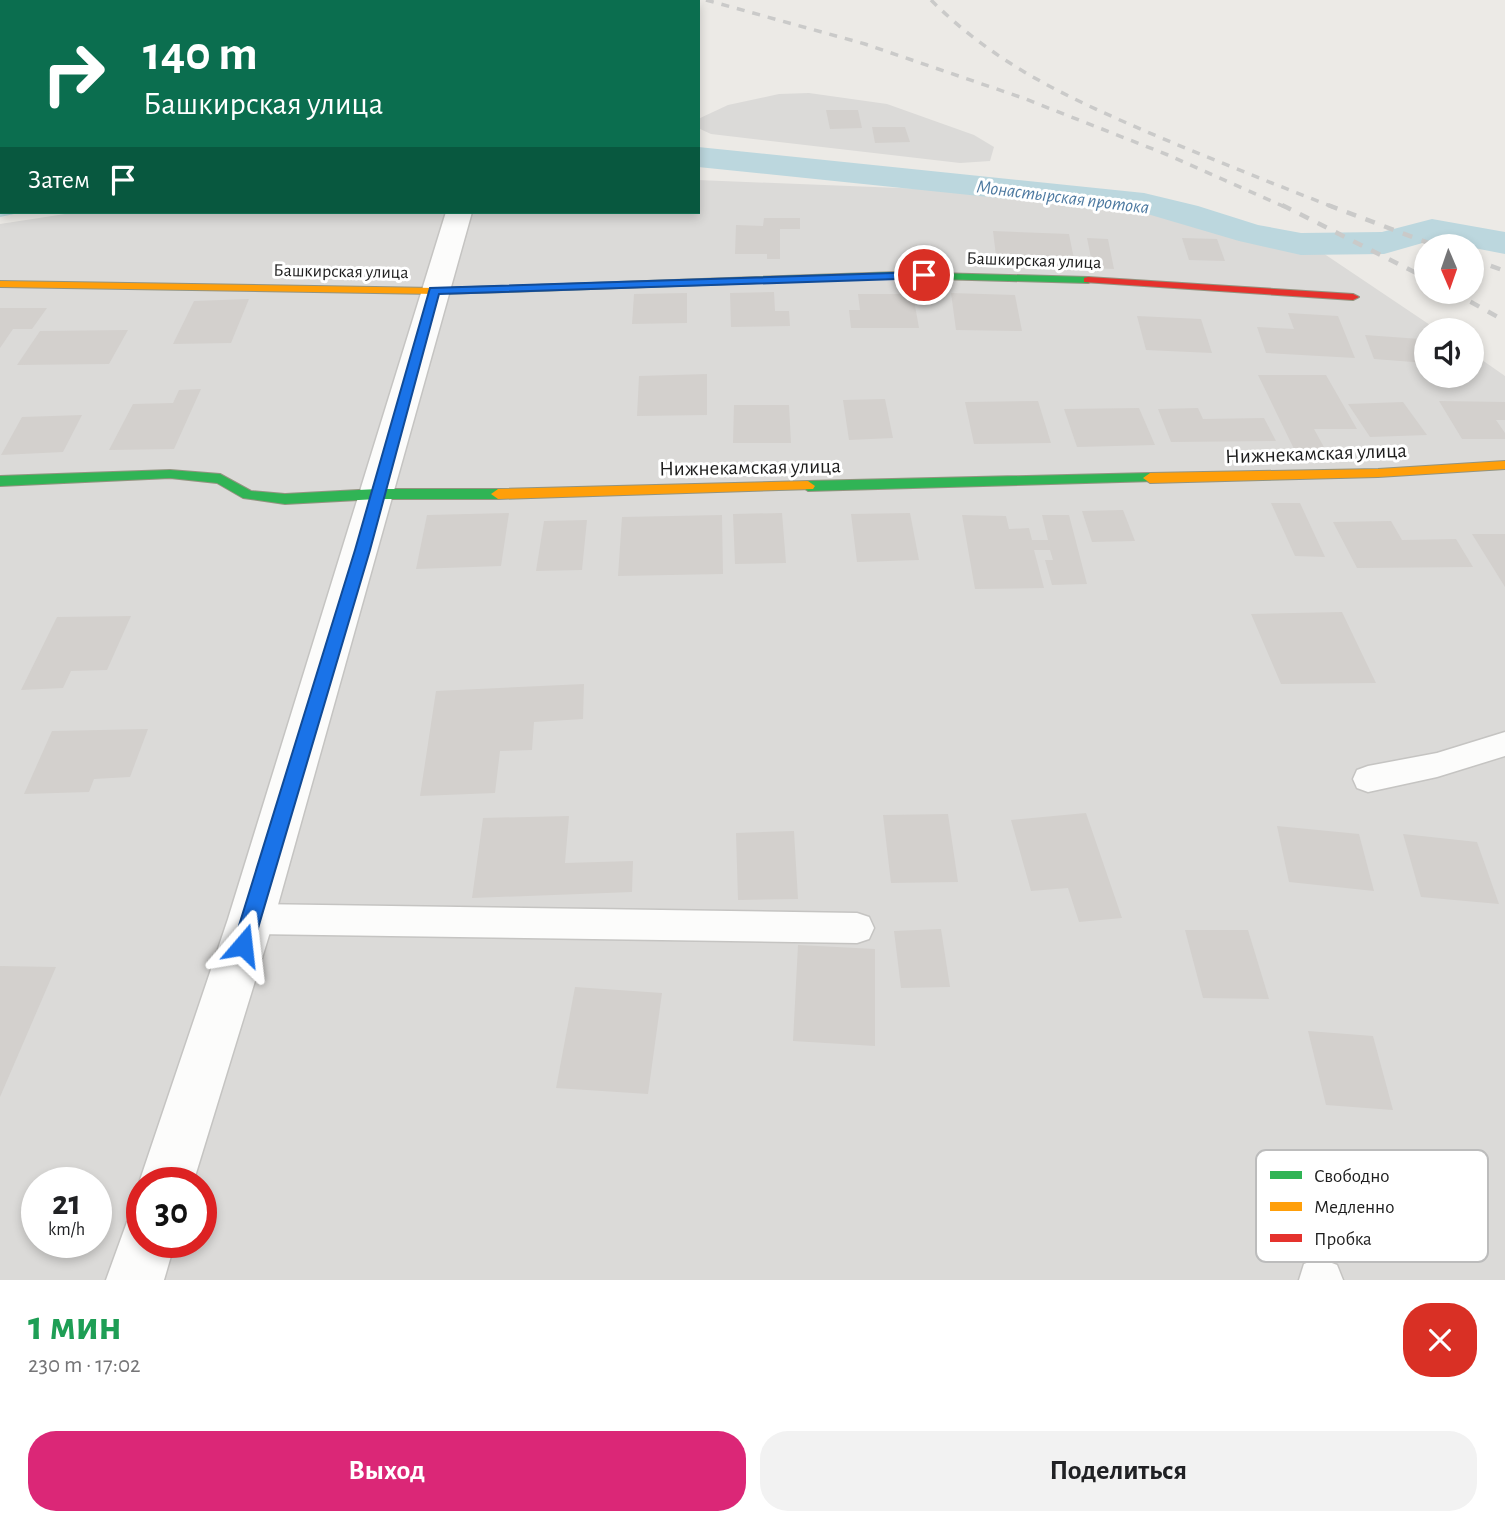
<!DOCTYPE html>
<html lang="ru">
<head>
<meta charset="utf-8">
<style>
	:root { --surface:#fff; --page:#f2f2f2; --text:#202124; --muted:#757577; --accent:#db2777 }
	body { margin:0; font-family:"Alegreya Sans",sans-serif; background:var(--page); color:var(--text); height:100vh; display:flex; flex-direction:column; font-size:26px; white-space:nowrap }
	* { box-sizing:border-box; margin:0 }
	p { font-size:23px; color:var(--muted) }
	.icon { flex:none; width:38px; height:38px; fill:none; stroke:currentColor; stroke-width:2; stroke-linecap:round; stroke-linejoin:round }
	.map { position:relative; height:1280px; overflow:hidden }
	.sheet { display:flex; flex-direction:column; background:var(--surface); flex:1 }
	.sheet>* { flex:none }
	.guide { position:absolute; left:0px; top:0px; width:700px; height:214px; box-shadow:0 4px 10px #0003; background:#0b6e4f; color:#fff; overflow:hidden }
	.needle { width:46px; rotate:178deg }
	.tools { position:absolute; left:1414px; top:234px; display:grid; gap:14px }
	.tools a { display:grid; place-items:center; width:70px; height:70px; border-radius:50%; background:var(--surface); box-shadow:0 4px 10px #0003; font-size:35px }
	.speed { position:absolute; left:21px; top:1167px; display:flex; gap:14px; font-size:35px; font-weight:700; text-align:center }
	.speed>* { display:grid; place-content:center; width:91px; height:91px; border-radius:50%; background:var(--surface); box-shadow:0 4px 10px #0003; line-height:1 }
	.speed small { font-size:18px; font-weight:400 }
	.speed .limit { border:10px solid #d22; background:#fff; color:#111 }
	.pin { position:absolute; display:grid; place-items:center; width:60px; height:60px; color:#fff; margin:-30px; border:4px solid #fff; border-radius:50%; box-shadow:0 2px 7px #0007 }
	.me { position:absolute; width:77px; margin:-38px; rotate:17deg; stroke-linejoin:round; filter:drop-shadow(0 0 5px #0008) }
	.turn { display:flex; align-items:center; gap:24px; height:147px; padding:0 28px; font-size:32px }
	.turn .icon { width:91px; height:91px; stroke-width:2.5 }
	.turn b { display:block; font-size:49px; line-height:60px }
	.then { display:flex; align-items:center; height:66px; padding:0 28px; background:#0003; gap:14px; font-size:26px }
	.round { display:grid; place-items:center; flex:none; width:74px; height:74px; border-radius:28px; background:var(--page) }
	.summary { display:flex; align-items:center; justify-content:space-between; height:119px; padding:0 28px }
	h1 { font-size:42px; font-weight:700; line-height:52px; color:#1e9e55 }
	.cta { display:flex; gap:14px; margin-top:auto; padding:14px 28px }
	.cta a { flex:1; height:80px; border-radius:28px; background:var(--accent); color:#fff; font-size:28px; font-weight:700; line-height:80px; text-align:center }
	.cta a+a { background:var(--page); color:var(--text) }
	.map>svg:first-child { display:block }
	.residential { fill:#dbdad8; fill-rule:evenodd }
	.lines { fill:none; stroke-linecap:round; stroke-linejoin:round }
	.canal { fill:#bcd7de; fill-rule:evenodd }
	.building { fill:#d3d0cd }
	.lane-casing { stroke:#c5c4c2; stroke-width:3 }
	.street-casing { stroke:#c5c4c2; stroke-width:3 }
	.fast-casing { stroke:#939480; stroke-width:2 }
	.slow-casing { stroke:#939480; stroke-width:2 }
	.jam-casing { stroke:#939480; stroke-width:2 }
	.lane { fill:#fcfcfb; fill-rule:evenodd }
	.street { fill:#fcfcfb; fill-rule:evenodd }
	.fast { fill:#30b455; fill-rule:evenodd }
	.slow { fill:#ff9f0a; fill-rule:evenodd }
	.jam { fill:#e5322d; fill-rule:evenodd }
	.rail-far1 { stroke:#cacac9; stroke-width:3.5; stroke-dasharray:8 8; stroke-linecap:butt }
	.rail { stroke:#cacac9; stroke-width:4.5; stroke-dasharray:10 10; stroke-linecap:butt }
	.route { fill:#1a73e8; stroke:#114b97; stroke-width:2 }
	.labels { text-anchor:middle; stroke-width:6; stroke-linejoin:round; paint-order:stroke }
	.far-street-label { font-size:18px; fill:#1e1e1e; stroke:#fff }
	.far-water-label { font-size:19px; font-style:italic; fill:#4d79a0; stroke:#fff }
	.street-label { font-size:21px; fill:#1e1e1e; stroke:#fff }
	.key { fill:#fff; stroke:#bcbcbc; stroke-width:2 }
	.key-label { font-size:19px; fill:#1e1e1e }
</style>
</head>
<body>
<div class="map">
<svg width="1505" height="1280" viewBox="0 0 1505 1280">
	<rect width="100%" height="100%" fill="#eceae6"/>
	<g class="residential">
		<path d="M809,93L887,104L974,135L994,147L990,161L960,163L711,134L698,128V119L728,105L779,94Z"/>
		<path d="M698,180L974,191L1248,223L1311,245L1439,331H1426V376H1472V353L1505,376V1280H0V224L78,212H698ZM37,1183H96V1242H37ZM142,1183H201V1242H142Z"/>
	</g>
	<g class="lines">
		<g class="canal">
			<path d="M698,147L1144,193L1198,206L1258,225L1301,233L1382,232L1432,219L1505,232V254L1433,240L1384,254L1301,255L1239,241L1144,213L698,167Z"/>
			<path d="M0,197L2,212H16L14,214L0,217Z"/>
		</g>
	</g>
	<g class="building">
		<path d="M826,110H858L862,128L830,129Z"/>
		<path d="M872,127H905L910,142L875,143Z"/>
		<path d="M764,218H800V229H780V259H767V254H735L736,225L763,226Z"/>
		<path d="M993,231L1069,234L1074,259L996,256Z"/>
		<path d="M1087,238L1108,239L1114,269L1093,268Z"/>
		<path d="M1182,238L1217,239L1225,261L1189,260Z"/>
		<path d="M774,292L775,311H789L790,326L731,327L730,293Z"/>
		<path d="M687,293V323L632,324L634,294Z"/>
		<path d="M951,293L1015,295L1022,331L956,330Z"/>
		<path d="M858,294H913L919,328H851L849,310H860Z"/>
		<path d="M249,299L231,343L173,344L194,301Z"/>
		<path d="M0,308H47L32,329H13L0,348Z"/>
		<path d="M1288,313L1338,316L1355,358L1266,353L1257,327L1294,329Z"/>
		<path d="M1137,316L1201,319L1212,353L1146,350Z"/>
		<path d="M128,330L109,364L17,365L40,331Z"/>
		<path d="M1365,335L1420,339L1426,354V363L1374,359Z"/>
		<path d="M707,374V415L637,416L639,376Z"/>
		<path d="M1258,375H1326L1357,429H1314L1325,449H1294Z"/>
		<path d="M201,389L174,449L109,450L133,404L173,403L179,390Z"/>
		<path d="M885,399L893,438L849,440L843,400Z"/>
		<path d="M1038,401L1051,443L974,444L965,402Z"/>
		<path d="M1439,401L1505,402V420H1496L1505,433V439H1462Z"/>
		<path d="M1403,402L1427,435L1370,437L1348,404Z"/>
		<path d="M734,405H789L791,443H733Z"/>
		<path d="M1139,408L1155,445L1077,447L1064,409Z"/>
		<path d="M1198,408L1203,419L1264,418L1276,441L1171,442L1158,409Z"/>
		<path d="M82,415L63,452L1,455L22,417Z"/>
		<path d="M1271,503H1300L1325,557L1295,556Z"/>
		<path d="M1123,510L1135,541L1092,542L1082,511Z"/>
		<path d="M509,513L501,566L416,569L427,515Z"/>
		<path d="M782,513L786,563L735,564L733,514Z"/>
		<path d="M910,513L919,560L857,562L851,514Z"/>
		<path d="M722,515L723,574L618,576L622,517Z"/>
		<path d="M962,515L1006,516L1009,529L1029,528L1032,540H1048L1042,515H1069L1087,584L1052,585L1045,560H1053L1050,550H1034L1044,588L975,589Z"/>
		<path d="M587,520L582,570L536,571L544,521Z"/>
		<path d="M1391,521L1402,540L1456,539L1473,567L1357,568L1333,522Z"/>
		<path d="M1472,534H1505V587Z"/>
		<path d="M1342,612L1376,683L1281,684L1251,614Z"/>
		<path d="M131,616L107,670L71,671L63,688L21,690L57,617Z"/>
		<path d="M584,684L583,719L534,722L532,750L500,751L495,793L420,796L436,691Z"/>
		<path d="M148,729L130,777L94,779L89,792L24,794L52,731Z"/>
		<path d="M1086,813L1122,918L1079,922L1068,888L1031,891L1011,820Z"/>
		<path d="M948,814L958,882L891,883L883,815Z"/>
		<path d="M569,816L565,863L633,861L632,892L472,898L483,818Z"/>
		<path d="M1277,826L1359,834L1374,891L1289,882Z"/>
		<path d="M794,831L798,899L738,900L736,833Z"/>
		<path d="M1403,834L1477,842L1499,904L1421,897Z"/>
		<path d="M941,929L950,987L901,988L894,931Z"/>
		<path d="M1185,930H1248L1269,999L1203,998Z"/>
		<path d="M798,945L875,949V1046L793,1041Z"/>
		<path d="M0,966L56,967L0,1097Z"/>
		<path d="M575,987L662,993L648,1094L556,1088Z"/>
		<path d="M1308,1031L1373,1036L1393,1110L1326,1105Z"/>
	</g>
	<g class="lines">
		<defs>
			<g id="lane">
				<path d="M1505,732V756L1437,777L1368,792L1357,788L1353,779L1357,770L1368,766L1437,753Z"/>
				<path d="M251,904L857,913L869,917L874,928L869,939L857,943L251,934L239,930L234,919L239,908Z"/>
				<path d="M1319,1258L1337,1265L1343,1280H1299L1304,1264Z"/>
			</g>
			<g id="street">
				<path d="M575,0H598L574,2Z"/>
				<rect x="0" y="82" width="2" height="14"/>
				<path d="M2,186V202L0,203V187Z"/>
				<path d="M446,212H472L274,919L193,1183H142V1190L139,1183L228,919Z"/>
				<path d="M142,1216V1242H175L164,1280H106L127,1222Z"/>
			</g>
			<g id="fast">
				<path d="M898,272L1088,277L1094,280L1088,283L898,278L507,292L501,289L507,286Z"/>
				<path d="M170,470L220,474L251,491L285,494L377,489H498L505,494L498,499H377L285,504L243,498L217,483L170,478L0,486V476Z"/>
				<path d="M1150,473L1155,475L1157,478L1155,481L808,491L801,486L808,481Z"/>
			</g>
			<g id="slow">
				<path d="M0,281L435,288L507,286L513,289L507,292L435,294L0,287Z"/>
				<path d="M1505,461V469L1378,477L1150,483L1143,478L1150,473L1378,469Z"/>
				<path d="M808,481L815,486L813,489L498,499L491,494L498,489Z"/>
			</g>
			<path id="jam" d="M1088,277L1353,294L1359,297L1353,300L1084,282V278Z"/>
		</defs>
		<use href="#lane" class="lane-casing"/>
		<use href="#street" class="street-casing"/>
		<use href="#fast" class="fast-casing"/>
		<use href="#slow" class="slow-casing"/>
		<use href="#jam" class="jam-casing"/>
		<use href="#lane" class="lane"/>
		<use href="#street" class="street"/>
		<use href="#fast" class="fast"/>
		<use href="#slow" class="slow"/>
		<use href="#jam" class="jam"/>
		<g class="rail-far1">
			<path d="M706,0L865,44L1023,98L1168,155L1285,207"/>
			<path d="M931,0C998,67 1073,100 1159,137C1216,161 1274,184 1333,207"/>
		</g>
		<g class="rail">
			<path d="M1282,205L1426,278"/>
			<path d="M1328,205L1439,247"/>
			<path d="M1472,259L1505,271"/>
			<path d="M1453,292L1505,321"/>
		</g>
	</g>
	<path class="route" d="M924,272L930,275L928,278L439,294L370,550L253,945L250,952L243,954L236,952L233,945L355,550L430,288Z"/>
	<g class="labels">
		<g class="far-street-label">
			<text transform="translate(1034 260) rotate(2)" y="6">Башкирская улица</text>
			<text transform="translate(341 271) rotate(1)" y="6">Башкирская улица</text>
		</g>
		<g class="far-water-label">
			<text transform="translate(1063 196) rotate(7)" y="7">Монастырская протока</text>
		</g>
		<g class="street-label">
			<text transform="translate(1316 453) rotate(-2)" y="7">Нижнекамская улица</text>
			<text transform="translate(750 467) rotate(-1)" y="7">Нижнекамская улица</text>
		</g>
	</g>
	<rect x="1256" y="1150" width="232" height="112" rx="10" class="key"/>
	<rect x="1270" y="1171" width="32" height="8" fill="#30b455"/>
	<rect x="1270" y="1202" width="32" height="9" fill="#ff9f0a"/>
	<rect x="1270" y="1234" width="32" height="8" fill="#e5322d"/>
	<g class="key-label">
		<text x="1314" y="1182">Свободно</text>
		<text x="1314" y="1213">Медленно</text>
		<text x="1314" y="1245">Пробка</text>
	</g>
</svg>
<div class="tools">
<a><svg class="needle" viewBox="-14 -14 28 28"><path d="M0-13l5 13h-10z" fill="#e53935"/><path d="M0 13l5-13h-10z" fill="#757577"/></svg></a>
<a><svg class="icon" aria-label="sound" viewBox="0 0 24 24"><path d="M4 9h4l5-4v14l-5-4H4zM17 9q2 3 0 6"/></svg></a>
</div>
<div class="speed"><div>21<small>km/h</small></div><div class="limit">30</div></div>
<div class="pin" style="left:924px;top:275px;background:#d93025"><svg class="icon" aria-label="arrive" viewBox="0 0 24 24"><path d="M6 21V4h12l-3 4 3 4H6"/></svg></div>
<svg class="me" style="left:243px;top:945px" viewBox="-20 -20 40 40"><path d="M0-17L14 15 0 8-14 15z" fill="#1a73e8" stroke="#fff" stroke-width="4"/></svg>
<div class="guide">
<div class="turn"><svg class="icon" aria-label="right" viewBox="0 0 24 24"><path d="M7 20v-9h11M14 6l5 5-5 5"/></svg><div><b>140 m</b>Башкирская улица</div></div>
<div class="then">Затем<svg class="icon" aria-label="arrive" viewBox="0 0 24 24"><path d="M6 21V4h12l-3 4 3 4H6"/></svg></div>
</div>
</div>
<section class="sheet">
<div class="summary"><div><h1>1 мин</h1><p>230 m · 17:02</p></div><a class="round" style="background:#d93025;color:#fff"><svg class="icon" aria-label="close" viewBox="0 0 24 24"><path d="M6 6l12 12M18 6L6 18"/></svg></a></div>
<div class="cta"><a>Выход</a><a>Поделиться</a></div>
</section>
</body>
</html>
